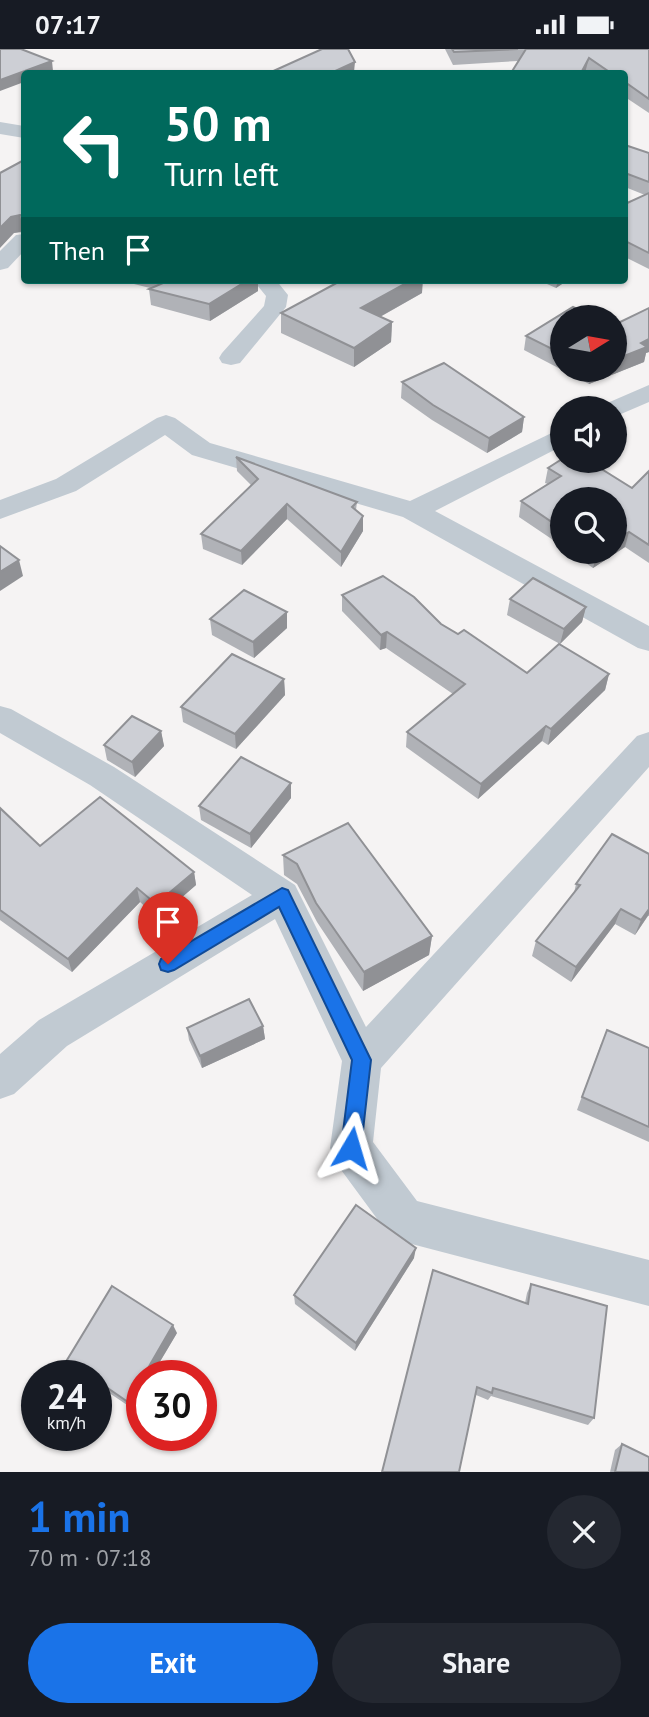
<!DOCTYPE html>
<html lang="en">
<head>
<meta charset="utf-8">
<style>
	:root { --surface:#171b24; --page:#242831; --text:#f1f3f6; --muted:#9ea1a6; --accent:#1a73e8 }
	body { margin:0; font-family:"PT Sans",sans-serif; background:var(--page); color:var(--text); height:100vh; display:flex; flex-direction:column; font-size:26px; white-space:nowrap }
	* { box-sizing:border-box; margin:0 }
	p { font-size:23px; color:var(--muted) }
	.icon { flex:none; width:38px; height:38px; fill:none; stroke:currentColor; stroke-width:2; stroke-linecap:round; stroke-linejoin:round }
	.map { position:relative; height:1423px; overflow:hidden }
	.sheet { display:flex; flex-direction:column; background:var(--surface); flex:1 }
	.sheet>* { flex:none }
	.hud { position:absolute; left:21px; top:21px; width:607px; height:214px; border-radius:7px; box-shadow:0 2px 5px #0004; background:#00695c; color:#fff; overflow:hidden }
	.needle { width:46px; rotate:79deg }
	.buttons { position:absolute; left:550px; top:256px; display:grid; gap:14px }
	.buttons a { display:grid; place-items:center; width:77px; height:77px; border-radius:50%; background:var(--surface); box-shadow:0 2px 5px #0004; font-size:35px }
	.speed { position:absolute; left:21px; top:1311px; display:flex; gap:14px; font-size:35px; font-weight:700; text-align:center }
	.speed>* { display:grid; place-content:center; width:91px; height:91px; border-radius:50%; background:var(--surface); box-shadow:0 2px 5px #0004; line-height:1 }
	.speed small { font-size:18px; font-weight:400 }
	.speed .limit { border:10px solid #d22; background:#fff; color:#111 }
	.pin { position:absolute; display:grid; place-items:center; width:60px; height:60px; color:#fff; margin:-72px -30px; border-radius:50% 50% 50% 0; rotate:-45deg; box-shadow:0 0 7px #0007 }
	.pin .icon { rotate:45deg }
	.me { position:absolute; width:77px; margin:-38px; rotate:7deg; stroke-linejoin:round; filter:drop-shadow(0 0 5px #0008) }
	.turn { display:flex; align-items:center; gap:24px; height:147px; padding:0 28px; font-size:32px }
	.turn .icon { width:91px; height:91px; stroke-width:2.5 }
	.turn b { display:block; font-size:49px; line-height:60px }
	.then { display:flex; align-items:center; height:66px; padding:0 28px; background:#0003; gap:14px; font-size:26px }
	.round { display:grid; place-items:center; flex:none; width:74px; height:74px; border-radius:37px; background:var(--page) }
	.overview { display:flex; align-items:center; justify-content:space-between; height:119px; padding:0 28px }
	h1 { font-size:42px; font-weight:800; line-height:52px; color:var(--accent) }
	.cta { display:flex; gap:14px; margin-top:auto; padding:14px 28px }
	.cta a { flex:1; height:80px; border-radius:42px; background:var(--accent); color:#fff; font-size:28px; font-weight:800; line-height:80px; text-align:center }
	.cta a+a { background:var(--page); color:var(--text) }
	.status { display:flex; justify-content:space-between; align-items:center; height:49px; padding:0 35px; background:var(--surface); direction:ltr }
	.status svg { height:19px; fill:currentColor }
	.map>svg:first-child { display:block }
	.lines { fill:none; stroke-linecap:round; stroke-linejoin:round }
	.street { fill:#c1cad2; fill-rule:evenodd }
	.wall { fill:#b0b2b7 }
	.shaded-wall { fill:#909195 }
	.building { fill:#cdcfd5; stroke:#909195; stroke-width:2 }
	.route { fill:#1a73e8; stroke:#114b97; stroke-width:2 }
</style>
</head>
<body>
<div class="status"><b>07:17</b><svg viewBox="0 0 49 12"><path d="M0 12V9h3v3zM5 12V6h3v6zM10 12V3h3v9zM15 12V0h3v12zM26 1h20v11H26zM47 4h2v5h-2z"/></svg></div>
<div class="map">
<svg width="649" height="1423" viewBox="0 0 649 1423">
	<rect width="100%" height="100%" fill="#f5f3f3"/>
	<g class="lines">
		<g class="street">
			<path d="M0,73L24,77V89L0,85Z"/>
			<path d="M24,185V202L8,219L0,221V202L16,186Z"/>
			<path d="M253,231H276L288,246L286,258L240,314L231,316L222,314L219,309L222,304L264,257L266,247Z"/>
			<path d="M649,336V353L614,368V359H602L605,355Z"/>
			<path d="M166,366L175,369L210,394L410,452L562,379V397L435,462L649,577V602L638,599L403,468L192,406L165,386L76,442L0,470V451L56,430L157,369Z"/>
			<path d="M0,657L11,660L114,718L295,836L366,978L637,687L649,683V718L381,1019L373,1093L417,1152L649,1211V1257L404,1193L389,1186L336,1114L330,1099L342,1012L275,870L67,997L14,1045L0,1050V1005L39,971L252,846L90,736L0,684Z"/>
		</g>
	</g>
	<g class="wall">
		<path d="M445,0H649V64L625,48V24H591L587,22L518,12L453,16Z"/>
		<path d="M625,96L649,104V220L625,208V155L645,146L625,138Z"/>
		<path d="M24,111V183L14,184Z"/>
		<path d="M118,231H258V242L210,272L151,256L149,240L150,239Z"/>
		<path d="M538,231H568L556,239Z"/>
		<path d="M422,244L380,268L392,273L391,293L354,318L281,284V264Z"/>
		<path d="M649,259V303L646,304L644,313L589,335L524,301L526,287L562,268V320H614Z"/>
		<path d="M402,333L524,368L522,383L487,404L432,371L401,349Z"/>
		<path d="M236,408L357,453L356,461L363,482L341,518L287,470L242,516L203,500L201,485L251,436L237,422Z"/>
		<path d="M548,419L632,439L649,422V514L625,498L593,519L569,502H614L562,450V497L519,468L521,452L548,435L545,434Z"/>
		<path d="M342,546L441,575L527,624L609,625L605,641L548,696L542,692L478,750L406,698L407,683L453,645L386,599L380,601L342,562Z"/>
		<path d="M510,550L586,558L582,573L560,595L507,566Z"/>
		<path d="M210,570L287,579L254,609L212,586Z"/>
		<path d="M284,630L285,646L236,700L183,673L181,658Z"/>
		<path d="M161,682L164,697L135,728L107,711L104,696Z"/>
		<path d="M291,734V749L251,799L201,771L199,757Z"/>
		<path d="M0,759L40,797L194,823L196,836L158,869L140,853L72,923L0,871Z"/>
		<path d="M649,805V867H648L635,886L615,875L571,933L532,907L536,892L574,844L576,835Z"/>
		<path d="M283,806L432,887L429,906L363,942L317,873L297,835L284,826Z"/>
		<path d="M263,977L265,990L202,1019L189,991L187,979Z"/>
		<path d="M601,995L649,999V1093L577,1061Z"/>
		<path d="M414,1209L355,1302L295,1255L294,1246Z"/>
		<path d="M531,1235L594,1369L588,1376L491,1347L488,1351L476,1346L382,1423L525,1254L527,1244Z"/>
		<path d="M177,1284L152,1326H142L133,1360L96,1335V1326H83L72,1319L67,1311Z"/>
		<path d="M622,1395L649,1423H610L615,1401Z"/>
	</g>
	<g class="shaded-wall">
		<path d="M589,9L585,24H581Z"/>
		<path d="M52,12L53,22L46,24H24V33L0,42V31Z"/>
		<path d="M355,13L354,23L351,24H331Z"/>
		<path d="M20,166L24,182L14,184L0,199V179L11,168Z"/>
		<path d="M248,231H258V242L210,272L209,255Z"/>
		<path d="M412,231H423L422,244L360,279L361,259Z"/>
		<path d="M558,231H568L556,239Z"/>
		<path d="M392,273L391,293L354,318V299Z"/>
		<path d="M649,290V303L646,304L644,313L589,335L592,320H614V311Z"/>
		<path d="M524,368L522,383L487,404L489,389Z"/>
		<path d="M287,455V470L242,516L241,502Z"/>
		<path d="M363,467V482L341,518V503Z"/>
		<path d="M629,483L625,498L593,519L597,504L599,502H614V493Z"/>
		<path d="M19,511L23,527L0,542V523Z"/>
		<path d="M586,558L582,573L560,595L564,580Z"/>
		<path d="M287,563V579L254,609L253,593Z"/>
		<path d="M387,583L386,599L380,601L381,586Z"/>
		<path d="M609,625L605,641L548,696L551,680Z"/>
		<path d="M284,630L285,646L236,700L235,685Z"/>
		<path d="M546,677L542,692L478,750L481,735Z"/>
		<path d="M161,682L164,697L135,728L132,713Z"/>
		<path d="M291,734V749L251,799L250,785Z"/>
		<path d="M194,823L196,836L158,869L156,855Z"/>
		<path d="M137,839L140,853L72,923L68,910Z"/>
		<path d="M621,860L615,875L571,933L576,918Z"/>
		<path d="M649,860V865L635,886L641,871Z"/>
		<path d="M432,887L429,906L363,942L364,923Z"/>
		<path d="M263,977L265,990L202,1019L200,1007Z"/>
		<path d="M416,1199L414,1209L355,1302L356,1294Z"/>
		<path d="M173,1276L177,1284L152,1326H144Z"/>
		<path d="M142,1330V1344L133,1360L128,1353Z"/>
	</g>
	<g class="building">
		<path d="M0,0H21L52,12L0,31Z"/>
		<path d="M322,0H348L355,13L331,24H269Z"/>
		<path d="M452,0H518L454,3Z"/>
		<path d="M526,0H649V50L625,33V24H611L589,9L581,24H511Z"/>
		<path d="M625,96L649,104V133L625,124Z"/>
		<path d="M24,111V167L20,166L11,168L0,179V124Z"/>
		<path d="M649,144V204L625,192V155Z"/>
		<path d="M170,231H248L209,255L149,240Z"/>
		<path d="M342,231H412L361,259L392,273L354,299L281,264Z"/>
		<path d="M573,258L593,268H562V305L526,287Z"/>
		<path d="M649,259V290L641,294L647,298L614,311V276Z"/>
		<path d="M444,314L524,368L489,389L433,356L402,333Z"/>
		<path d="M236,408L357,453L352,458L363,467L341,503L287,455L241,502L201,485L258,430Z"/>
		<path d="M562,410V411H587L632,439L649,422V496L629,483L614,493V450H562V480L521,452L561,427L548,419Z"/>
		<path d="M0,497L19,511L0,523Z"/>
		<path d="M383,527L414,548L441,575L458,585L464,581L527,624L559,595L609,625L551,680L546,677L481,735L407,683L465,635L387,583L381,586L342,546Z"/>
		<path d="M533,529L586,558L564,580L510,550Z"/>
		<path d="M244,541L287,563L253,593L210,570Z"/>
		<path d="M232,605L284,630L235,685L181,658Z"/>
		<path d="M132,667L161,682L132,713L104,696Z"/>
		<path d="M241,708L291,734L250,785L199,757Z"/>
		<path d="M100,748L194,823L156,855L137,839L68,910L0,861V759L40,797Z"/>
		<path d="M348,774L432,887L364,923L316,854L297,815L283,806Z"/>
		<path d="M612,785L649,805V860L641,871L621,860L576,918L536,892L580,836L576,835Z"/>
		<path d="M249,950L263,977L200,1007L187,979Z"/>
		<path d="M607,981L649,999V1078L582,1048Z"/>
		<path d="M356,1156L416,1199L356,1294L294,1246Z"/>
		<path d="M433,1221L528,1255L531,1235L607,1257L594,1369L493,1339L492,1344L477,1338L459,1423H382Z"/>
		<path d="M112,1237L173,1276L144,1326H142V1330L128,1353L96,1331V1326H89L67,1311Z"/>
		<path d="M622,1395L649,1408V1423H615Z"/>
	</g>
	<path class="route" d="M282,839L288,841L371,1011L361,1099L358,1106L351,1109L344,1106L341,1099L352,1011L279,858L174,921L168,923L161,921L159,915L161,910Z"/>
</svg>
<div class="buttons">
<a><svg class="needle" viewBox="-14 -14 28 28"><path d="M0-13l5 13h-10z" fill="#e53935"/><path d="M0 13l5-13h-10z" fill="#9ea1a6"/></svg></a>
<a><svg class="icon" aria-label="sound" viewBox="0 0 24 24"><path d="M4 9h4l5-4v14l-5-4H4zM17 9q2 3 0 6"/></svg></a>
<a><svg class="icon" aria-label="search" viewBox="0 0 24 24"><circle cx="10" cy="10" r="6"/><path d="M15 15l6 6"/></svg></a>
</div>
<div class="speed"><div>24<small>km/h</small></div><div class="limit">30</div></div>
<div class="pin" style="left:168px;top:915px;background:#d93025"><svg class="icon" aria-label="arrive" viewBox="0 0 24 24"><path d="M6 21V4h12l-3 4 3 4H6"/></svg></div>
<svg class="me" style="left:351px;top:1099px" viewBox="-20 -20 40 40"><path d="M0-17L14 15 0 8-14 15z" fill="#1a73e8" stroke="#fff" stroke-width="4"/></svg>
<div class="hud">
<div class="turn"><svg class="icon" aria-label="left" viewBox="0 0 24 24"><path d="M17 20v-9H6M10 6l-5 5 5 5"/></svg><div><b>50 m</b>Turn left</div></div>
<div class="then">Then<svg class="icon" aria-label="arrive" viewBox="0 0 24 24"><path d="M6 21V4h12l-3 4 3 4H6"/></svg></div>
</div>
</div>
<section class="sheet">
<div class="overview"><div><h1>1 min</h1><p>70 m · 07:18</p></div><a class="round"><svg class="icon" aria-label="close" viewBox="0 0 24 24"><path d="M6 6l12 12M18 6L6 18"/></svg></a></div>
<div class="cta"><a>Exit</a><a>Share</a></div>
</section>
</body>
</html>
